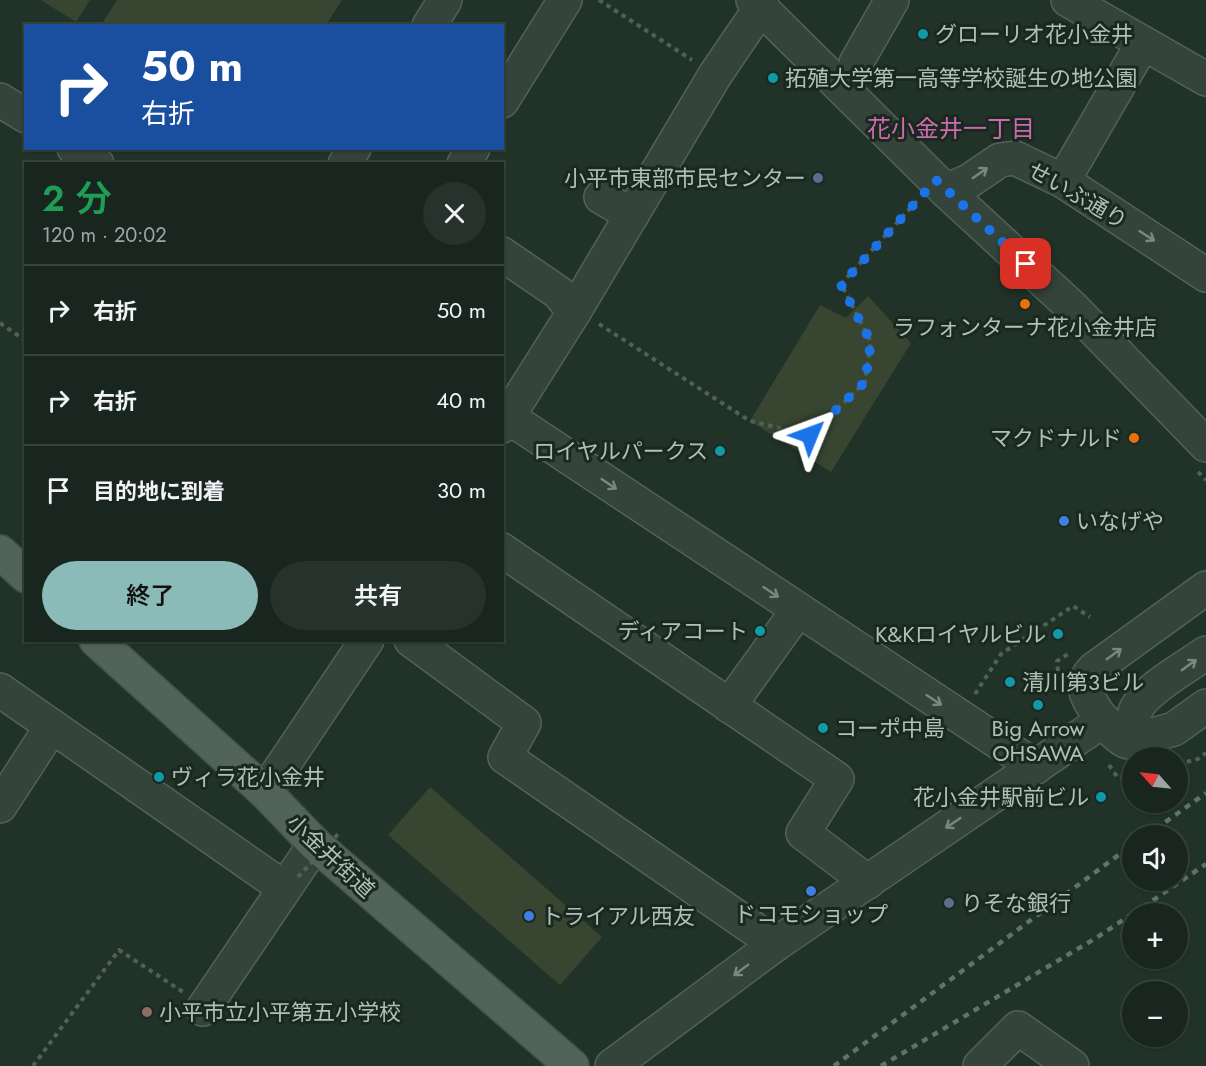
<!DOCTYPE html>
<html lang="ja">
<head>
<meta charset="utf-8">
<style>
	:root { --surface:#19261f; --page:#26322c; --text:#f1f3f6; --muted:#9fa5a4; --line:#37433d; --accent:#8bbbb9 }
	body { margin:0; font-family:Jost,"Noto Sans JP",sans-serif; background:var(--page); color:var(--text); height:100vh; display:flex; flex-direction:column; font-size:22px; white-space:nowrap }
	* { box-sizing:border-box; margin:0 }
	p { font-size:20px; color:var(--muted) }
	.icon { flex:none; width:33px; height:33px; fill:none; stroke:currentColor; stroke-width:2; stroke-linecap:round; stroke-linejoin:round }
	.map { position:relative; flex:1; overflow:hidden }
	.side { position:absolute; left:24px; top:162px; width:480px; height:480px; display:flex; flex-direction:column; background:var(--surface); border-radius:0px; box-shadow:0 2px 4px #0004,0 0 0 2px var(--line) }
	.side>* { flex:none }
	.top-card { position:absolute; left:24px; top:24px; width:480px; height:126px; border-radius:0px; box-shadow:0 2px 4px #0004,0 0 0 2px var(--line); background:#1a4fa0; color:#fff; overflow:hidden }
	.needle { width:39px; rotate:297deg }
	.buttons { position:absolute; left:1122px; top:747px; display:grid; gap:12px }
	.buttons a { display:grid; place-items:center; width:66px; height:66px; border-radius:50%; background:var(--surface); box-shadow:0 2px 4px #0004,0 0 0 2px var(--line); font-size:30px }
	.pin { position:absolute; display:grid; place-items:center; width:51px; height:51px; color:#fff; margin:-26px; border-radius:12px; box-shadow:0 3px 9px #0006 }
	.me { position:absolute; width:66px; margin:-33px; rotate:46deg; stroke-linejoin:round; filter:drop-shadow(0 0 4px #0008) }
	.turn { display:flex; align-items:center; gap:21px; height:126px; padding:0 18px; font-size:27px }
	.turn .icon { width:78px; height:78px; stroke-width:2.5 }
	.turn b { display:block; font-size:42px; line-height:51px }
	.round { display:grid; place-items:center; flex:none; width:63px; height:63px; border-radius:32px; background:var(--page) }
	.headline { display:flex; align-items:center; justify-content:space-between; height:102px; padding:0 18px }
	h1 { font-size:36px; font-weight:600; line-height:45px; color:#1e9e55 }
	.primary-button { display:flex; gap:12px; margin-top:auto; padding:12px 18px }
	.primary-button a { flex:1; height:69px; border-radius:36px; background:var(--accent); color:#111; font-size:24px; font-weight:600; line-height:69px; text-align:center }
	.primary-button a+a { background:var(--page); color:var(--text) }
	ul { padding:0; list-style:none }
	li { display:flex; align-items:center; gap:18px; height:90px; padding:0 18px; border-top:2px solid var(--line) }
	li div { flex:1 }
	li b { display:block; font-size:22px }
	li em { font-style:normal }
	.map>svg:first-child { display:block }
	.green { fill:#384631 }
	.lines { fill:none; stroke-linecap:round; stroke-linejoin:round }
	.minor-casing { stroke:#516259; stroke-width:36 }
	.major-casing { stroke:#405047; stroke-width:36 }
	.path { stroke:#516251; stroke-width:4; stroke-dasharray:4.5 4.5; stroke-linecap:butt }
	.minor { stroke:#34443b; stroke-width:33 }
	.major { stroke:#52645a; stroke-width:33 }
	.rail { stroke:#5f7468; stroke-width:4.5; stroke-dasharray:6 6; stroke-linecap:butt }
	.path-bridge { stroke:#516251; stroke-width:4; stroke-dasharray:4.5 4.5; stroke-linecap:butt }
	.oneway { stroke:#77897f }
	.route { stroke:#1a73e8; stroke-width:10; stroke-dasharray:0 18 }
	.culture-dot { fill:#0f9aa8; stroke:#1a2820; stroke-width:2 }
	.service-dot { fill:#5c6f8a; stroke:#1a2820; stroke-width:2 }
	.food-dot { fill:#e8710a; stroke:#1a2820; stroke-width:2 }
	.shop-dot { fill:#3f7fe0; stroke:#1a2820; stroke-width:2 }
	.education-dot { fill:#8d6e63; stroke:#1a2820; stroke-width:2 }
	.labels { text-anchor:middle; stroke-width:6; stroke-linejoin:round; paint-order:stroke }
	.poi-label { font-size:22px; fill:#aec1b7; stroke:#1a2820; text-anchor:start }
	.street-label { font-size:22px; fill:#aec1b7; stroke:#1a2820 }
	.neighbourhood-label { font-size:24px; fill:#ca6bae; stroke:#1a2820 }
</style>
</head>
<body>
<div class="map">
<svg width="1206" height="1066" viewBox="0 0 1206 1066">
	<rect width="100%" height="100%" fill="#213329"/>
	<g class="green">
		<path d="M41,0H90L76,22Z"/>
		<path d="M117,0H342L326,25H101Z"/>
		<path d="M868,296L911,343L831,472L750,421L820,305L846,318Z"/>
		<path d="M430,787L602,937L560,985L388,835Z"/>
	</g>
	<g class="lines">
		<defs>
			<g id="minor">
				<path d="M753,0L946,191L1073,308L1206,445"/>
				<path d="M1068,0L1206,79"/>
				<path d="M429,26L445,0"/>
				<path d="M856,63L892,0"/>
				<path d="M0,100L26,116"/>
				<path d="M502,101L565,0"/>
				<path d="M74,148L97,164"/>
				<path d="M345,164L354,148"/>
				<path d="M464,164L473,148"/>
				<path d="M1063,181L1143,43"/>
				<path d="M946,191L969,181L1000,160L1015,158L1063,181L1206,275"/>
				<path d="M601,197L632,215"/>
				<path d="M502,254L559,293L574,312"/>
				<path d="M508,417L1036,767"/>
				<path d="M502,426L574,312L715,75L762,6"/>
				<path d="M502,550L837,779L803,833L868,882"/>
				<path d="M1206,588L1094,669C1089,674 1085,679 1085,686C1085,701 1115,739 1128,742L1174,729L1206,706"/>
				<path d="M411,640L524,723L505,757L776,944"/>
				<path d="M0,690L283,887"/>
				<path d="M729,706L798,610"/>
				<path d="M1138,739C1136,731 1133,721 1135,712C1142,691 1188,666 1206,653"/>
				<path d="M265,792L367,640"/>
				<path d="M0,806L52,726"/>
				<path d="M203,1009L315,844"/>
				<path d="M612,1066L776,944L1104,720"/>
				<path d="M980,1066L1018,1028L1072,1066"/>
			</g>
			<g id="major">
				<path d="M0,552L26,576"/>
				<path d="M96,640L265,792L315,844L572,1066"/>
			</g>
		</defs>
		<use href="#minor" class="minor-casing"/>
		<use href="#major" class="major-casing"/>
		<g class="path">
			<path d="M599,0L692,60"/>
			<path d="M0,323L26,341"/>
			<path d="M599,324L750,421L810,435L865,382L871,342L841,284L917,201"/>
			<path d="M1198,472L1206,480"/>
			<path d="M1058,671L1057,661L1068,654"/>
			<path d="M975,694L1001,654L1073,606L1090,617"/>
			<path d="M1178,764L1198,759L1206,753"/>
			<path d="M1109,765L1118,778L1132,775"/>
			<path d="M33,1066L119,950L183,992"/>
		</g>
		<use href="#minor" class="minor"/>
		<use href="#major" class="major"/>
		<g class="rail">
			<path d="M1146,836L1206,793"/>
			<path d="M1133,914L1206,864"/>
			<path d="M834,1066L1132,845"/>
			<path d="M881,1066L1096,938L1132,914"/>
		</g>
		<path class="path-bridge" d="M298,877L339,833"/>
	</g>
	<defs><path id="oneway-shaft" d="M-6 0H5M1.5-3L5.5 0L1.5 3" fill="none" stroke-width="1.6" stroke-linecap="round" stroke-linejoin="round" transform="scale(1.5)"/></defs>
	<g class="oneway">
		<use href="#oneway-shaft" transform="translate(980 173) rotate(-35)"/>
		<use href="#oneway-shaft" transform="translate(1147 236) rotate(33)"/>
		<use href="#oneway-shaft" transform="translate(609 484) rotate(34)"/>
		<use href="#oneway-shaft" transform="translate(771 592) rotate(34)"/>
		<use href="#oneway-shaft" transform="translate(1114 654) rotate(-36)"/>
		<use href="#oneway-shaft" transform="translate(1189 665) rotate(-36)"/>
		<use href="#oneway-shaft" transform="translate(934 700) rotate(33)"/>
		<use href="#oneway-shaft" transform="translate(953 823) rotate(146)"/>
		<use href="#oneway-shaft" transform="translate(741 970) rotate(143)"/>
	</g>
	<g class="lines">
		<path class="route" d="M810,435L865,382L871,342L841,285L936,180L1026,264"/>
	</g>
	<g class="culture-dot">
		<circle cx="923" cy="34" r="6"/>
		<circle cx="773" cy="78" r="6"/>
		<circle cx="720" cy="451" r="6"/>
		<circle cx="760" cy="631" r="6"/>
		<circle cx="1058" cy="634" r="6"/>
		<circle cx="1010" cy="682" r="6"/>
		<circle cx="1038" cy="705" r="6"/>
		<circle cx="823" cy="728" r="6"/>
		<circle cx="159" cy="777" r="6"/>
		<circle cx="1101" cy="797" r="6"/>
	</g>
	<g class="service-dot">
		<circle cx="818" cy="178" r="6"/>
		<circle cx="949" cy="903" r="6"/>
	</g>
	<g class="food-dot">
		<circle cx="1025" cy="304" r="6"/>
		<circle cx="1134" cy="438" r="6"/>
	</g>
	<g class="shop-dot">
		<circle cx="1064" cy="521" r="6"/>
		<circle cx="811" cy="891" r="6"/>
		<circle cx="529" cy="916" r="6"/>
	</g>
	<circle class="education-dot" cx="147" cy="1012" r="6"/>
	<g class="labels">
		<g class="poi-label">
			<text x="935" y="42">グローリオ花小金井</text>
			<text x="785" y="86">拓殖大学第一高等学校誕生の地公園</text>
			<text x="806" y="186" text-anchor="end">小平市東部市民センター</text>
			<text x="1025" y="335" text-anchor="middle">ラフォンターナ花小金井店</text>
			<text x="1122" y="446" text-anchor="end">マクドナルド</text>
			<text x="708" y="459" text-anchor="end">ロイヤルパークス</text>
			<text x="1076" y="529">いなげや</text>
			<text x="748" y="639" text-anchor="end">ディアコート</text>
			<text x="1046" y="642" text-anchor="end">K&amp;Kロイヤルビル</text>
			<text x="1022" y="690">清川第3ビル</text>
			<text x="835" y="736">コーポ中島</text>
			<text x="1038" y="736" text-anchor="middle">Big Arrow<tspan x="1038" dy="25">OHSAWA</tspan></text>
			<text x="171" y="785">ヴィラ花小金井</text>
			<text x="1089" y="805" text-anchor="end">花小金井駅前ビル</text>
			<text x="961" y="911">りそな銀行</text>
			<text x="811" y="922" text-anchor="middle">ドコモショップ</text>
			<text x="541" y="924">トライアル西友</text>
			<text x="159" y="1020">小平市立小平第五小学校</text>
		</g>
		<g class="street-label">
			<text transform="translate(1078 195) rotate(30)" y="8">せいぶ通り</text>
			<text transform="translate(331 856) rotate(43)" y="8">小金井街道</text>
		</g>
		<g class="neighbourhood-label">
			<text x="951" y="137">花小金井一丁目</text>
		</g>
	</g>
</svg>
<div class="buttons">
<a><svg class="needle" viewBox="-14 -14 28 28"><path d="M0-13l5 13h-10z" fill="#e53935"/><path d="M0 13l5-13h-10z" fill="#9fa5a4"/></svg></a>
<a><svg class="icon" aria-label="sound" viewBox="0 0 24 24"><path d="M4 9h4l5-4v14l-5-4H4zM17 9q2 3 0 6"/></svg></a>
<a>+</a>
<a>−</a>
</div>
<div class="pin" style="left:1026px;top:264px;background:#d93025"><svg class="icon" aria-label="arrive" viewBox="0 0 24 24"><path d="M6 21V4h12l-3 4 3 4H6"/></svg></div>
<svg class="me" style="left:810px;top:435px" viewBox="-20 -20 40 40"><path d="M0-17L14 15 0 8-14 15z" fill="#1a73e8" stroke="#fff" stroke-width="4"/></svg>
<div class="top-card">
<div class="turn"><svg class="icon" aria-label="right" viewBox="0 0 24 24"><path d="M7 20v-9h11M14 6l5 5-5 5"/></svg><div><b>50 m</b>右折</div></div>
</div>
<section class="side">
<div class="headline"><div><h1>2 分</h1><p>120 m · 20:02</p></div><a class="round"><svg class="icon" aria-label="close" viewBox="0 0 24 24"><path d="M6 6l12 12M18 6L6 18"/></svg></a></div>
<ul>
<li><svg class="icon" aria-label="right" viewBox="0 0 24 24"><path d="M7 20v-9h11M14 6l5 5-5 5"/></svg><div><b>右折</b></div><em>50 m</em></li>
<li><svg class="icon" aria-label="right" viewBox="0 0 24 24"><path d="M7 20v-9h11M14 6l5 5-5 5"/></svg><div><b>右折</b></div><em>40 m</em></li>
<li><svg class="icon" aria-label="arrive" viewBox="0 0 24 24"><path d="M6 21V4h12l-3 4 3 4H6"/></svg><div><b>目的地に到着</b></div><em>30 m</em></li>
</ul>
<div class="primary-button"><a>終了</a><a>共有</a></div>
</section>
</div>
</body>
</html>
